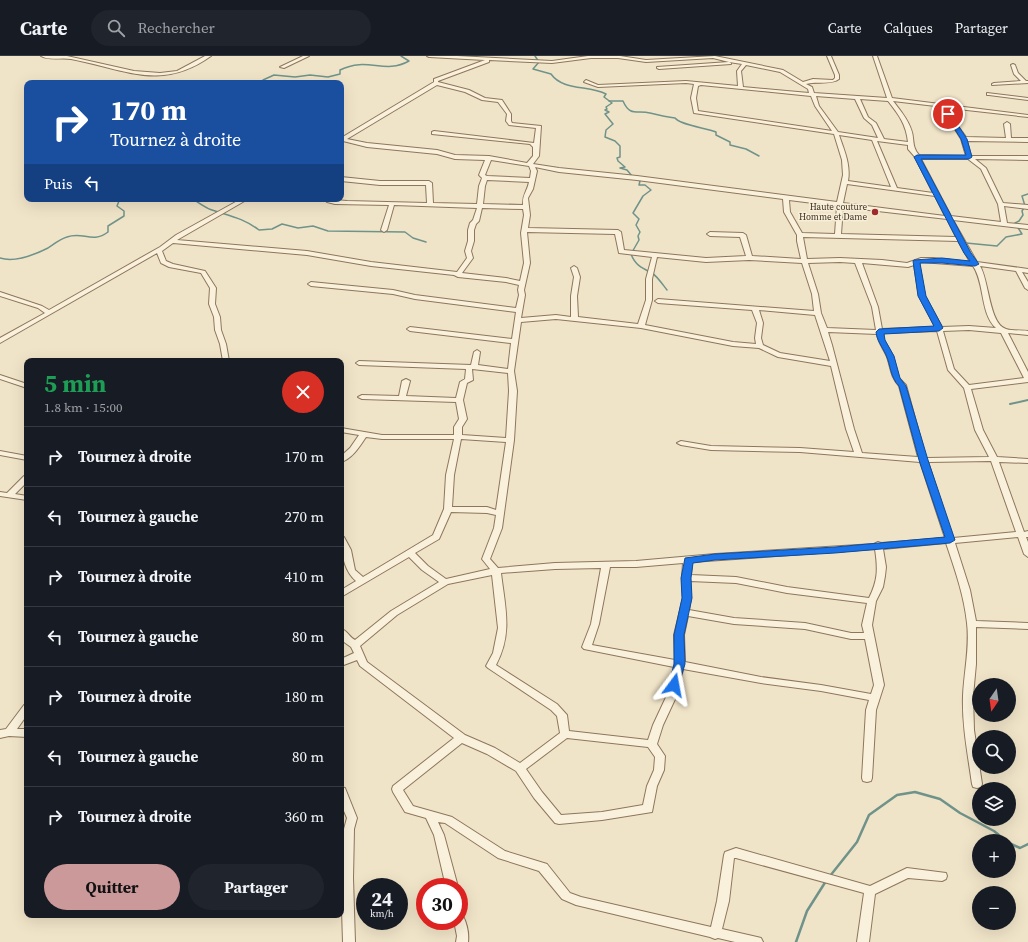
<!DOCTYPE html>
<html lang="fr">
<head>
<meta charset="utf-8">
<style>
	:root { --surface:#171b24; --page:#20242c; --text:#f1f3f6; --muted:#9ea1a6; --line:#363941; --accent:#cc999b }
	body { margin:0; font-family:"Source Serif 4",serif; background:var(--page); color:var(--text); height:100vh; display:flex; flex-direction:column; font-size:15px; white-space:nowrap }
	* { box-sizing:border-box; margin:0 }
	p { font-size:13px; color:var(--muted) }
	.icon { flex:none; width:22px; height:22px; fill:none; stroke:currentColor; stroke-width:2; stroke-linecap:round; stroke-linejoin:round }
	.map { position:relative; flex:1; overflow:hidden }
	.panel { position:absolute; left:24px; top:302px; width:320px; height:560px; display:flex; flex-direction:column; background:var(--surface); border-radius:8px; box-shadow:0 4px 16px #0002 }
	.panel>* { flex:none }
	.banner { position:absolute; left:24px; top:24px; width:320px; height:122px; border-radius:8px; box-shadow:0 4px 16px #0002; background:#1a4fa0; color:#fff; overflow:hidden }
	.needle { width:26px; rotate:193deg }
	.tools { position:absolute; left:972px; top:622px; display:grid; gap:8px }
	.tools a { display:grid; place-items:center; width:44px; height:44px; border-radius:50%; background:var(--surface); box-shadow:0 4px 16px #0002; font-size:20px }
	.speed { position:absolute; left:356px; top:822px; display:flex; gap:8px; font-size:20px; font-weight:700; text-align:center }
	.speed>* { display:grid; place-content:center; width:52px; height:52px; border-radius:50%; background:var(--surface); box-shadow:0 4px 16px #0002; line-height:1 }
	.speed small { font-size:10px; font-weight:400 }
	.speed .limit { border:6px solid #d22; background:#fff; color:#111 }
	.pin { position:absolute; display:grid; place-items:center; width:34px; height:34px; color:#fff; margin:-17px; border:2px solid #fff; border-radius:50%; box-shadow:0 1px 4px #0007 }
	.me { position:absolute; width:44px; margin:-22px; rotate:13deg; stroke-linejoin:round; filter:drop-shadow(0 0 3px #0008) }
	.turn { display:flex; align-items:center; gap:14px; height:84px; padding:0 20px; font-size:18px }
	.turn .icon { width:52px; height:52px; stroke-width:2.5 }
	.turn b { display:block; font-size:28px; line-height:34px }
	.then { display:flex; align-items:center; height:38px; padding:0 20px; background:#0003; gap:8px; font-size:15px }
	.round { display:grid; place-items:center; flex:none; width:42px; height:42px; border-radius:21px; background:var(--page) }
	.headline { display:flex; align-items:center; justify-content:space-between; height:68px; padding:0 20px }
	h1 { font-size:24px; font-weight:700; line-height:30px; color:#1e9e55 }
	.button { display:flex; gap:8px; margin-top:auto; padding:8px 20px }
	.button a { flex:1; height:46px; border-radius:24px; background:var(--accent); color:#111; font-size:16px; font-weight:700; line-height:46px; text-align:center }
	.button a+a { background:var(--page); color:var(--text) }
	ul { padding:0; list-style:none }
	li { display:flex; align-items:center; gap:12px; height:60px; padding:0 20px; border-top:1px solid var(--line) }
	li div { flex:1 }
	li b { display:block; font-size:15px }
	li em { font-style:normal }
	header { display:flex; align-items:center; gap:24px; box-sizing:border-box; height:56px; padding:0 20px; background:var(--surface); border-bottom:1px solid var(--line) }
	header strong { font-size:19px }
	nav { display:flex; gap:22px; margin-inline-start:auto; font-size:14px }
	.search { width:280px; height:36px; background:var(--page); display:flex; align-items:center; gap:10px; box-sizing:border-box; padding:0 14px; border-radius:22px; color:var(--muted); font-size:15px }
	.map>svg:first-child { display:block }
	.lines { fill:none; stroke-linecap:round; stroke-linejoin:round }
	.stream-far2 { stroke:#6f938a; stroke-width:1.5 }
	.stream-far1 { stroke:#6f938a; stroke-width:2 }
	.stream { stroke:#6f938a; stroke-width:2.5 }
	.minor-casing { stroke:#8d765c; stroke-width:2 }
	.minor { fill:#faf1dc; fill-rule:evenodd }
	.route { fill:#1a73e8; stroke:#114b97 }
	.poi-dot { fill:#9e2a2b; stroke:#f7eed8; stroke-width:1.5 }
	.labels { text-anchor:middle; stroke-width:3; stroke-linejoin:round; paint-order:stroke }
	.far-poi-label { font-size:9px; fill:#3d2e20; stroke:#f7eed8; text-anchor:end }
</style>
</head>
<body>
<header>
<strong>Carte</strong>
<div class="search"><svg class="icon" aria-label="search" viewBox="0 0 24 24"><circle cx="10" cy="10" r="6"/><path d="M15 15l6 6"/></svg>Rechercher</div>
<nav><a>Carte</a><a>Calques</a><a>Partager</a></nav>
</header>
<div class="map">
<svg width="1028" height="886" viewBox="0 0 1028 886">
	<rect width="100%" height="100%" fill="#f0e4c8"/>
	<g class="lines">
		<g class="stream-far2">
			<path d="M535,0L539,6L533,13L551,18C563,35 589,29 606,38L604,41L612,47L606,51L607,53L605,54L609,56L605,58L613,68L606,74L605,81L615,85L620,90V101L617,102L618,105L625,111L620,112L627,114L632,120"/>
			<path d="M266,27L263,24L274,19L295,21L310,19L328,21L340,18V14C368,0 384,19 409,5L401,0"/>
			<path d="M609,45H623C630,61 637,54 650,57C658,59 666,61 675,62C680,69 706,72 716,76V79L730,86V89L746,93L759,100"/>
			<path d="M638,124L640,125L639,129H645L651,134L643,140L633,157L639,163L636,169L640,176L638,180L639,184L631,198C635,209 642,212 652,217C657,220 663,229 667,234"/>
			<path d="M193,143C199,147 206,152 212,154C230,160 243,162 259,174L272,173L282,168L298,172L313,170L328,175L405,176L413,182L426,186"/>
			<path d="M966,187L997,190L1006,181L1022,178L1015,167L1019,165L1023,159L1022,155L1025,150L1022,140L1028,138"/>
			<path d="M0,202C15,207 34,199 48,192C54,188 60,183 67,181C83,175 92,188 108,176V170L124,160V155L117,150L119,145L126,143"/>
		</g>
		<path class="stream-far1" d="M1010,348L1028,344"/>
		<g class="stream">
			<path d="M1009,787L1020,792L1028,788"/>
			<path d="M830,820L857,786L869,759L897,739L915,736L940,743L960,757L994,775L1006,785"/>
			<path d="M796,886L807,855L826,825"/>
		</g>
		<defs>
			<g id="minor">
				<path d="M41,0H67L134,15L160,17L177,15L205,0H211C161,36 124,13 71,3C61,1 49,5 41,0Z"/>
				<path d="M303,0H309L284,12L280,11Z"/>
				<path d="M427,0H457L552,5L588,0H620L646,4L715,0L783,14L803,26L813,23L833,24L835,22V19L827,0H831L839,19V23C832,29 816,25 806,28L812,31L814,37L887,42L873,0H877L892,42L1028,59V61L949,52L950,59L966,81L1006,82L1004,68L1007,66L1010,68L1011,82H1028V86L967,85L971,100H1028V104L975,103L986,112L1003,147L1028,149V153L1004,150L1007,167L1028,169V173L953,164L977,206L1028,213V217L1022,216L1028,226V234L1025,232L1016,215L980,210C989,224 989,268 1006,273C1012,275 1021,274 1028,275V279L1008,277L1028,316V326L971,333L983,374L997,401L1028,403V407L999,406L1024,476L1028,475V481H1026L1028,486V501L1024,498L1018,481L955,487L970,534L976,565L1028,567V573L976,571V608L973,640L974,674L982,728L981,731L977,732L973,731L972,728C968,699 962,670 963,640C964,616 970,591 967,567C964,539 955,514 946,487L883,493L886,511L885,520L883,531L876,545L872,569L884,629L876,654L872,722L871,725L867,726L863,725L862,722L866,654L869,644L821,635L761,627L683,613L677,639L663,669L657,688L665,700L664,714L657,730L652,756L602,764L559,768L555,767L534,742L516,715L487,698L462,687L403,734L413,750L452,761L505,795L547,808L570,837L581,841L711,871L717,845L724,799L725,796L736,792L870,830L907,812L946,817L947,820L946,823L942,825L908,822L875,838L869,886H857L864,837L736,802H734L729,845L722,873L757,881L761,882L763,886H735L718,882L715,883L710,881L576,849L562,843L539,815L498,802L445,767L438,766L444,779L458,831H446L434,779L426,762L405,756L393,736L392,733L393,730L454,682L360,610L357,604L341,610V603L354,597L351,591L344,586L341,583V573C347,574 349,581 355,584L391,555L439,526L422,514L409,501L341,541V534L356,525C344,515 341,496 341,480L344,481L351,494L355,514L363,521L433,479L444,453L446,419L454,383H382L366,381C360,390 352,403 341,406V400L350,392L359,379L341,376V372L382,379H454V371L459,363L456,346L362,343L358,341L362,339L399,340L402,325L406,323L410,325L406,340L456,342L460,326L465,323L466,313L359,309L356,307L359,305L471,309L474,296L477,294L480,296L478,309L508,313L511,287L410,275L407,273L410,271L512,283L516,256L415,243L393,238L311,230L308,228L311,226L393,234L415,239L516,252L519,239L518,234L519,229L506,226L458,221L454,219L371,210L307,199L173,187L162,195L166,205L173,208L205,215L216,232L215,248L220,261L221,274L226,288L229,305H223L220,288L215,274L214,261L209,248L210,232L201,217L169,211L161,207L157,197L0,287V282L45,257L38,252L0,240V236L42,250L49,254L160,191L176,179L241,143H248L177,184L307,195L371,206L457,216L467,202L465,195L468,185V174L470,167L473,164L477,152L394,149L387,174L384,176L381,174L389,149L335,148L327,146L323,143L347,145L427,147L426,129H380L341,125V121L380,125H429L432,127L433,147L477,148L479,130L482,122L479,119L485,104L455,103L437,98L367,91L343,85L341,86V82L434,26V23L485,4L429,1ZM591,2H618L646,6L713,2L729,6L657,11V12L659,13L731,8V7L729,6L742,8L737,15L738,30L686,25L598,29L586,24L584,26L598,31L686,27L694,28L691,42L694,57L834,78L842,104L843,119L837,146L637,120L559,112L533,108L539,100L541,70L512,67L511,65V58L502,44L485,42L469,34L438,26V25L489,6V4L552,7ZM746,9L780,16L808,33L809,37L743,31L741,15ZM437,29L465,36L482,44L498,46L507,58L506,65L509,69L536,72L534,87L434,75L432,76V78L530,88L533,91V100L527,107L489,100L455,99L437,94L367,87L347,83ZM701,29L811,40L815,50L832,75L698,55L696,42L698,30ZM816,40L855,43L864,62L872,69L878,82L838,76L819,50ZM860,43L888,45C899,59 906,68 908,86L884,83L876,67L868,61ZM893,45L944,51L946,59L961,83L966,100L919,99C911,90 915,83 911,73C907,62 900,54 893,45ZM839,79L872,84L891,131L848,125C851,109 844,94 839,79ZM877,85L908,89V93L915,101L933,137L897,132ZM921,103H968L981,113L998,148L1001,166L951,160ZM491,104L529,110L531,115L530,122L487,120L485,119ZM535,111L559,116L637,124L783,143L784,156L797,179V185L801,203L752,200L746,179L743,177L710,176L707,178L710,180L740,181L746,200L706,202L624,194L621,176L618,174L528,172L530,159L528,142L533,133L537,115ZM487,124L529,126C527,136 522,139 523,149L483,148L485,130ZM847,128L935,140L945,160L843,147ZM789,144L837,150L835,178L802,177L790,156ZM843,151L947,163L956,181L841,178ZM482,152L523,153L524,159L521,177L524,207L520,225L506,222L462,217L473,202L471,195L474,185V174L476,168L479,165ZM527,176L615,178L619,197L652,201L646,223V244L638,268L578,261L577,240L580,221L577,212L574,210L571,212L574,221L571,240V261L556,259L521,262L525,239L524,234L530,207ZM803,181L958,185L970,206L933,202H921L907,207L882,204L840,202L807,203ZM657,201L706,206L749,204L802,207L812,238L814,255L658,243L655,245L658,247L752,254L757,267L755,282L756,288L733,286L645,269L652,244V223ZM840,206L855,207L872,251L876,274L827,272L821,257L818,238L808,207ZM922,206L973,210C985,227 980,258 996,272L969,270L942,271L925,240L919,207ZM862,207L908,211L914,209L919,240L935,271L882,273L878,251ZM759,254L815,259L830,305L780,297L763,289L761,282L763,267ZM556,263L641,272L733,290L759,292L778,301L831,310L846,373L854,396L800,392L711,390L681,385L677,387L681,389L711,394L800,396L920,406L945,482L881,487L878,486L874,488L715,498L636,505L555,507L498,512L490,503L502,472L514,384L517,335L514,315L521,266ZM969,274L1001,277L1024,322L969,329L954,313L943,275ZM937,275L948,314L964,332L975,374L989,401L926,402L906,329L899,322L893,300L884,284L883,277ZM828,276L877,278C878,287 884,293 887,301C891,312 890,320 899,330L918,401L862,397L854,373L832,289ZM472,313L508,317L509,335L506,382L462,379V371L467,363L463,344L467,327L473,324ZM461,383L506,386L496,454L487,451H452L454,419ZM991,405L1016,476L953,482L928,406ZM451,456L487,457L496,459L494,472L482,503L490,513L446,523L428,510L415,497L439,483ZM875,493C878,513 878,524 869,542L787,531L736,521L691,519L692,506ZM683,507L682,522L683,542L674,579L675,604L592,589L599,568L610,511H636ZM601,512L591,568L582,591L584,593L674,611L667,639L653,669L648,684L569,675L567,659L557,648L496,609C513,577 505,551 501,517L555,513ZM492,519L498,572L493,597L486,610L488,612L551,654L557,660L560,677L520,707L495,692L465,679L367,606L360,590L397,559L448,528ZM690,525L736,527L787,537L867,547L862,569L864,577H851L805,567L734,562L689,554L691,542ZM688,560L734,568L805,573L851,583H865L874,629L871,638L821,629L761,621L685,606L684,579ZM567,682L648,691L655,701L654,714L647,730L643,749L602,756L561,759L542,736L526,713Z"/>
				<path d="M1013,8L1015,9L1018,17L1026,25H1028V27L992,29V28L994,27L1021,25L1014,18L1011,9Z"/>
				<path d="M987,37L1028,42V44L989,39H987Z"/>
				<path d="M0,319L27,328V332L0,323Z"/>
				<path d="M0,395L27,400V404L0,399Z"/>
				<path d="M24,420H27V426L15,438L27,440V444L0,440V436L7,437Z"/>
				<path d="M27,648V659L17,673H27V681L9,680L0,682V674L6,673L24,649Z"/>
				<path d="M341,731L345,732L357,762L354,773L353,822L355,886H343L341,822L344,773L347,762L341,748Z"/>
				<path d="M459,859L463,860C467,868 469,878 468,886H456L457,880L454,865H459Z"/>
			</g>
		</defs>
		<use href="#minor" class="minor-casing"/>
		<use href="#minor" class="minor"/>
	</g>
	<path class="route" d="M946,57H950L967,83L972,101L969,103H921L971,197L979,208L975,210L942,207H920L926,240L943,272L939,275L884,278L885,284L894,300L900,322L906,330L928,404L955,484L950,487L835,497L715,504L693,507L691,522L692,542L684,579L685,608L678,631H671L669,629L674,608V579L682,542L681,522L685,502L715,498L835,491L945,481L919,404L899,330C890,321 891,310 886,299C882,290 877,285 876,276L879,273L934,270L918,240L913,205L914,204L942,202L970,205L964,197L914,101L917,99H966L961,83L945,58Z"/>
	<circle class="poi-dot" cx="875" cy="156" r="4"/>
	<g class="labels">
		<g class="far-poi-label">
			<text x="867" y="154">Haute couture<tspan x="867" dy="10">Homme et Dame</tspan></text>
		</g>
	</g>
</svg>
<div class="tools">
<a><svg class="needle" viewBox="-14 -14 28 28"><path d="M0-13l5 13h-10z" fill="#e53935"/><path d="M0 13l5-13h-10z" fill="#9ea1a6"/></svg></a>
<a><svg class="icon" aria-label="search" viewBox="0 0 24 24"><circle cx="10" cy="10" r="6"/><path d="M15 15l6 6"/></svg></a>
<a><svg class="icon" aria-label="layers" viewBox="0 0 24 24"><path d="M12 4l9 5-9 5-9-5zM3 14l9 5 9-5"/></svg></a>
<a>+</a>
<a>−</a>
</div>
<div class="speed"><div>24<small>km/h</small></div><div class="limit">30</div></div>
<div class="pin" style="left:948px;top:58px;background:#d93025"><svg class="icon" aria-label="arrive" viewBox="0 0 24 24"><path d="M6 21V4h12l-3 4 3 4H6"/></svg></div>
<svg class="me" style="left:674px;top:629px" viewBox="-20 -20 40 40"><path d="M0-17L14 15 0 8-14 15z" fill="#1a73e8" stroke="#fff" stroke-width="4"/></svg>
<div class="banner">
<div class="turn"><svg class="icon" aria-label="right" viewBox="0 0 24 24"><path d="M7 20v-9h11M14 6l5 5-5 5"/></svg><div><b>170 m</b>Tournez à droite</div></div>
<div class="then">Puis<svg class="icon" aria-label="left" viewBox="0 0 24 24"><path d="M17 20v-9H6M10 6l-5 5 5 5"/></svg></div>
</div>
<section class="panel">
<div class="headline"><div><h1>5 min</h1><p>1.8 km · 15:00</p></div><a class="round" style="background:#d93025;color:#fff"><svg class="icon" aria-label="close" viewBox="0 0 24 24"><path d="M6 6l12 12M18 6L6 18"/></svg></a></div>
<ul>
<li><svg class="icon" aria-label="right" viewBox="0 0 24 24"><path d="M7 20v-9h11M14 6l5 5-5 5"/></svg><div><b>Tournez à droite</b></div><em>170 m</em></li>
<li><svg class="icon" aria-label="left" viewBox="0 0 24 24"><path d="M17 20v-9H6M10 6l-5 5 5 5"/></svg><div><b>Tournez à gauche</b></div><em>270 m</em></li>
<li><svg class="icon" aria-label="right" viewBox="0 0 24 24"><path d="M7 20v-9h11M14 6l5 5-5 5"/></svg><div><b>Tournez à droite</b></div><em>410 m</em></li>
<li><svg class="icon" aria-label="left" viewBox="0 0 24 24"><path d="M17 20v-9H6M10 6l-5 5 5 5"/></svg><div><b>Tournez à gauche</b></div><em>80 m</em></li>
<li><svg class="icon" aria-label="right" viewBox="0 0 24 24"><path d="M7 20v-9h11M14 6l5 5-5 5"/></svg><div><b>Tournez à droite</b></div><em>180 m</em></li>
<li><svg class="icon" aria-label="left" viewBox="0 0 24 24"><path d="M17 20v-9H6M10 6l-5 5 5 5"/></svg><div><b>Tournez à gauche</b></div><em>80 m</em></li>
<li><svg class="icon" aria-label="right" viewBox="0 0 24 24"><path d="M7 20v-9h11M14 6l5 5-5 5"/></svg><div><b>Tournez à droite</b></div><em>360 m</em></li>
</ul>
<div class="button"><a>Quitter</a><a>Partager</a></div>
</section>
</div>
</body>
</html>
